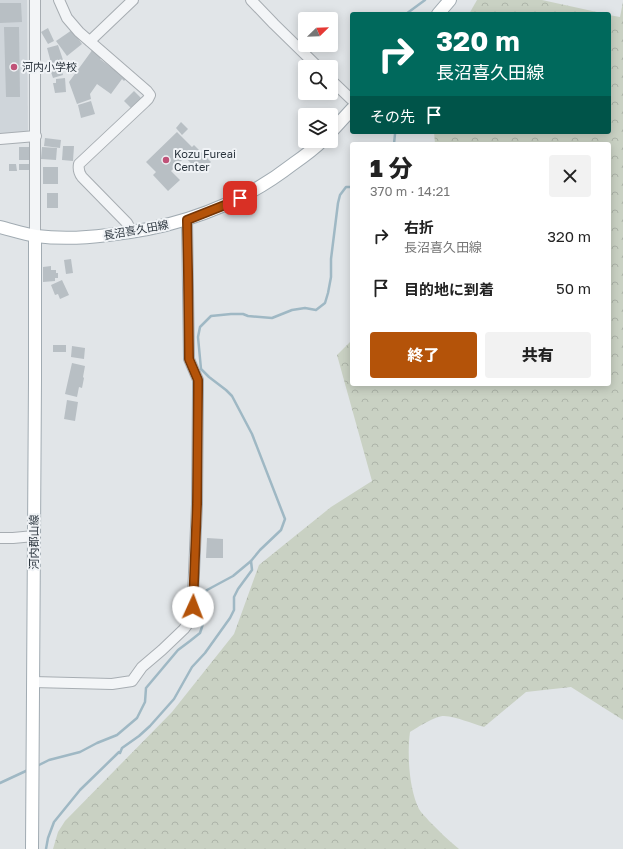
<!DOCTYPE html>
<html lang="ja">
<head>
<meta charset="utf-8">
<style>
	:root { --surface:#fff; --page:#f2f2f2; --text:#222; --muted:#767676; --accent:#b45309 }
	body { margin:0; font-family:"Golos Text","Noto Sans JP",sans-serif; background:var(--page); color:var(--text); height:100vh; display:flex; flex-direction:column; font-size:15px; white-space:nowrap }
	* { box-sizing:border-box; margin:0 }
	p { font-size:13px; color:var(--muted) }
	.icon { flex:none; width:22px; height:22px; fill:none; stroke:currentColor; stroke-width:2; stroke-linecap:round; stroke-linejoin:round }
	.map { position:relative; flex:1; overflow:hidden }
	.details { position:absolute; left:350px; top:142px; width:261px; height:244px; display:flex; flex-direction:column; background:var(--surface); border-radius:4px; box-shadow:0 2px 10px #0003 }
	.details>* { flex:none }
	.top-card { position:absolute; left:350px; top:12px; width:261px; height:122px; border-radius:4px; box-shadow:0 2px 10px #0003; background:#00695c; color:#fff; overflow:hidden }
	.needle { width:26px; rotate:67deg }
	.buttons { position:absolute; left:298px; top:12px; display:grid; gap:8px }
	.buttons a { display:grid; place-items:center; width:40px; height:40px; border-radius:4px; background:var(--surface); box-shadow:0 2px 10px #0003; font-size:20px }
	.pin { position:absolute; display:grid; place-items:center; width:34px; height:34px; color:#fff; margin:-17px; border-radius:8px; box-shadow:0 2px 6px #0006 }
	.me { position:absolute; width:44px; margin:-22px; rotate:2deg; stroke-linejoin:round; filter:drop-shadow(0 0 3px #0008) }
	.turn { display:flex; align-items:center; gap:14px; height:84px; padding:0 20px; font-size:18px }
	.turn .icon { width:52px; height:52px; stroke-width:2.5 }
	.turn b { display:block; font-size:28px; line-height:34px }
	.then { display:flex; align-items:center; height:38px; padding:0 20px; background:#0003; gap:8px; font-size:15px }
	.round { display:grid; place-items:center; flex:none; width:42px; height:42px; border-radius:4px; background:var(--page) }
	.summary { display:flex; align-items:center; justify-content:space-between; height:68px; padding:0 20px }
	h1 { font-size:24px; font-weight:800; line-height:30px }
	.button { display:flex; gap:8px; margin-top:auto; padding:8px 20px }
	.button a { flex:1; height:46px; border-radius:4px; background:var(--accent); color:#fff; font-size:16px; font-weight:800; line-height:46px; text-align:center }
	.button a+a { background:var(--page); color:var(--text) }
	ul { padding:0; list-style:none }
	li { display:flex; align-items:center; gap:12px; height:52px; padding:0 20px }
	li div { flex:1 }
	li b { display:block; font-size:15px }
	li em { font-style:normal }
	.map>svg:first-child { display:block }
	.built { fill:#cfd5da }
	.forest { fill:url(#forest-crowns) }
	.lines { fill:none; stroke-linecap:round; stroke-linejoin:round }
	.stream { stroke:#9fb8c4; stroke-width:2.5 }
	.building { fill:#b8bfc4 }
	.minor-casing { stroke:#a7adb2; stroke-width:12 }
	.major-casing { stroke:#a1abb2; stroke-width:14 }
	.minor { stroke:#f3f5f7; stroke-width:10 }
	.major { stroke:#fff; stroke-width:12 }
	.route-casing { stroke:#753606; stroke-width:10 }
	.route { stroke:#b45309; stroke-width:7 }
	.poi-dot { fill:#c05278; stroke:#f0f3f6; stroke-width:1.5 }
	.labels { text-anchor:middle; stroke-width:4; stroke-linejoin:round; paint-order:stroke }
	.poi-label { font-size:11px; fill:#2b353e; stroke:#f0f3f6; text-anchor:start }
	.street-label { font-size:11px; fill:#2b353e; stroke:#f0f3f6 }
</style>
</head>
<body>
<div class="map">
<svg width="623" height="849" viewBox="0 0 623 849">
	<defs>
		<pattern id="forest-crowns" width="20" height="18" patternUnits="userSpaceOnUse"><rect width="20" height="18" fill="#c9d1c3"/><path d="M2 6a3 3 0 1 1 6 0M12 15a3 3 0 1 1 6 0" fill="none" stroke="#adb4a9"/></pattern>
	</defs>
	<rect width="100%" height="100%" fill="#e1e5e8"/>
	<path class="built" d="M0,0H27L28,135L0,141Z"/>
	<g class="forest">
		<path d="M477,0H542L606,14H469Z"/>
		<path d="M623,2V720L571,687L526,692L484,727C471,723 457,717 444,716C435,716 418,727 410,732C407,754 409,789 419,809C421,813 426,817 429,821C439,831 448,840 459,849H53L58,832L65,821L172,712L234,634L259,565L331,507L372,481L337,355L352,340V384H609V144H435L434,132H609V15L620,17Z"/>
	</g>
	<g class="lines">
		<g class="stream">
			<path d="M406,14L425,0"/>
			<path d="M394,144L395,134V132"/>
			<path d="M37,766L49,760L80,752L97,743L117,735L137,718L145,702L146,688L178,650L190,641L200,633L202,627L206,614L205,592L207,590L233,576L251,561L260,550L281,530L285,519L252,434L232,396L226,390L209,377L201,369L198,337L200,327L211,316L231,314H243L248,316L272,318L292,310L305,308L316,310L325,303L328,293L331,277V259L338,203L340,195L346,187H352"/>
			<path d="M0,783L28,770"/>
			<path d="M46,849L48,838L54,822L80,790L119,752L120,753L122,748L139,736L150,726L174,699L192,667L205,653L230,618L234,610V597L238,589L252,570L251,561"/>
		</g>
	</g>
	<g class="building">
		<path d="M0,3H21L22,22L0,23Z"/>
		<path d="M4,27H19L20,97H6Z"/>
		<path d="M48,28L54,41L48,44L41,32Z"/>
		<path d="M72,30L82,44L67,56L56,41Z"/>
		<path d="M58,45L65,66L53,70L47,48Z"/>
		<path d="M93,49L102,56L100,59L112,68L114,67L128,77L124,81L122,79L111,94L97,84L90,94L91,99L77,104L69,82Z"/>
		<path d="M61,68L63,75L53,78L51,72Z"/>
		<path d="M65,78L66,92L55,93L53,83H56V79Z"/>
		<path d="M134,91L142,99L132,109L124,101Z"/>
		<path d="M91,101L95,114L81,118L78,105Z"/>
		<path d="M181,122L188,129L182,135L176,128Z"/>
		<path d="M177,132L192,147L194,145L211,162L200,173L185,157L171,171L180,180L168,191L153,175L156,172L146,162Z"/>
		<path d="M45,138L61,140L60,148L44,146Z"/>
		<path d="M63,146H74L73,161L62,160Z"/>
		<rect x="19" y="147" width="12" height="13"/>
		<path d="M42,147L57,148L56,160L41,159Z"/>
		<path d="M9,164H16L17,171H9Z"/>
		<path d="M19,164H30L31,170H19Z"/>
		<rect x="43" y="167" width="15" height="17"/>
		<rect x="47" y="193" width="11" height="15"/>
		<path d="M71,259L73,273L66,274L64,260Z"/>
		<path d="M51,266V270H56V273H58V278H55V281L43,282V267Z"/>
		<path d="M62,280L69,295L60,299L58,294L55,295L51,285Z"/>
		<rect x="53" y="345" width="13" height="7"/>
		<path d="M72,346L85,348L84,359L71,357Z"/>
		<path d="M72,363L85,366L83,377L84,378L82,388L79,387L77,397L65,394Z"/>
		<path d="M67,400L78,402L75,421L64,419Z"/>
		<path d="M207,538L223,539V558H206Z"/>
	</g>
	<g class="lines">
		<defs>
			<g id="minor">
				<path d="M59,0L67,18L79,32L147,91L150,95L148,99L145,102L79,164C78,169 79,173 82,177L127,223L132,232"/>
				<path d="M251,0L274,24L318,67"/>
				<path d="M90,41L133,0"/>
				<path d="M331,80L352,100"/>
				<path d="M0,139L36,136"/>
				<path d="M35,236V0"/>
				<path d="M0,538H13L34,536"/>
				<path d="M33,682L112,684L132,681L142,667L162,650L184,629L192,618L197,504L198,390V380L189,359L187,220"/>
			</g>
			<g id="major">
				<path d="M438,14L450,0"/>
				<path d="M331,132L352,109"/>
				<path d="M0,227C12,230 24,234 36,236C59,239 85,238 108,235C176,228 239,206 293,164C303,157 313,150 322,141"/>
				<path d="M32,849L35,379V236"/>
			</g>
		</defs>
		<use href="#minor" class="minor-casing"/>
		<use href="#major" class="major-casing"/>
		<use href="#minor" class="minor"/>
		<use href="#major" class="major"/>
	</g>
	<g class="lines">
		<defs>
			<path id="route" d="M193,607L197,504L198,390V380L189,359L188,272L187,220L230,203L240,198"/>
		</defs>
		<use href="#route" class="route-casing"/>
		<use href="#route" class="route"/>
	</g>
	<g class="poi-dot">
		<circle cx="14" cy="67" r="4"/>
		<circle cx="166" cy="160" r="4"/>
	</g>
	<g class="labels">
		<g class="poi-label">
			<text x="22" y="71">河内小学校</text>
			<text x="174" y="158">Kozu Fureai<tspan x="174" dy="13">Center</tspan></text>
		</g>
		<g class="street-label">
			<text transform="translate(136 230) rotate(-10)" y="4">長沼喜久田線</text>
			<text transform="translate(34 542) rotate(-90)" y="4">河内郡山線</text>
		</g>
	</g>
</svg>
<div class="buttons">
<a><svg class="needle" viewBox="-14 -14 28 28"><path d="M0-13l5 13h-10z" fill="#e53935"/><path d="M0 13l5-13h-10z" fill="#767676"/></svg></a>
<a><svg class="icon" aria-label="search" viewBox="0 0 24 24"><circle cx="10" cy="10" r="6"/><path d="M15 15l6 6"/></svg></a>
<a><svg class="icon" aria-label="layers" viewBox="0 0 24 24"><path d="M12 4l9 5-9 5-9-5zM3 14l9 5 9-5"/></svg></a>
</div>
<div class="pin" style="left:240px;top:198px;background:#d93025"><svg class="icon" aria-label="arrive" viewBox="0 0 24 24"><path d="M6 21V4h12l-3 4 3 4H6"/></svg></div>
<svg class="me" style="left:193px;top:607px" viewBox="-20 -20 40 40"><circle r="19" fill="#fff"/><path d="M0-13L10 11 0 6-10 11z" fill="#b45309"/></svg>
<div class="top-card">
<div class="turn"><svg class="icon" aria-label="right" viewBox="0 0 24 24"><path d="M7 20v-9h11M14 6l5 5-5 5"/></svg><div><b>320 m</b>長沼喜久田線</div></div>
<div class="then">その先<svg class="icon" aria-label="arrive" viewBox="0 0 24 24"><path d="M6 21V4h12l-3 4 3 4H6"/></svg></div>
</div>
<section class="details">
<div class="summary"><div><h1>1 分</h1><p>370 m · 14:21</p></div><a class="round"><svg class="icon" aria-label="close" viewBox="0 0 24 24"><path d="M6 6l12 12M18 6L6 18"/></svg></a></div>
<ul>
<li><svg class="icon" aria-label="right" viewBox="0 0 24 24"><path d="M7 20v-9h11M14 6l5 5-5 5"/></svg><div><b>右折</b><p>長沼喜久田線</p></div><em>320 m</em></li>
<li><svg class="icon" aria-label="arrive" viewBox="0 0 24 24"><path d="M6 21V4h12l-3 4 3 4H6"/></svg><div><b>目的地に到着</b></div><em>50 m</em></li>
</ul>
<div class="button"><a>終了</a><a>共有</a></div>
</section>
</div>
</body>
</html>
